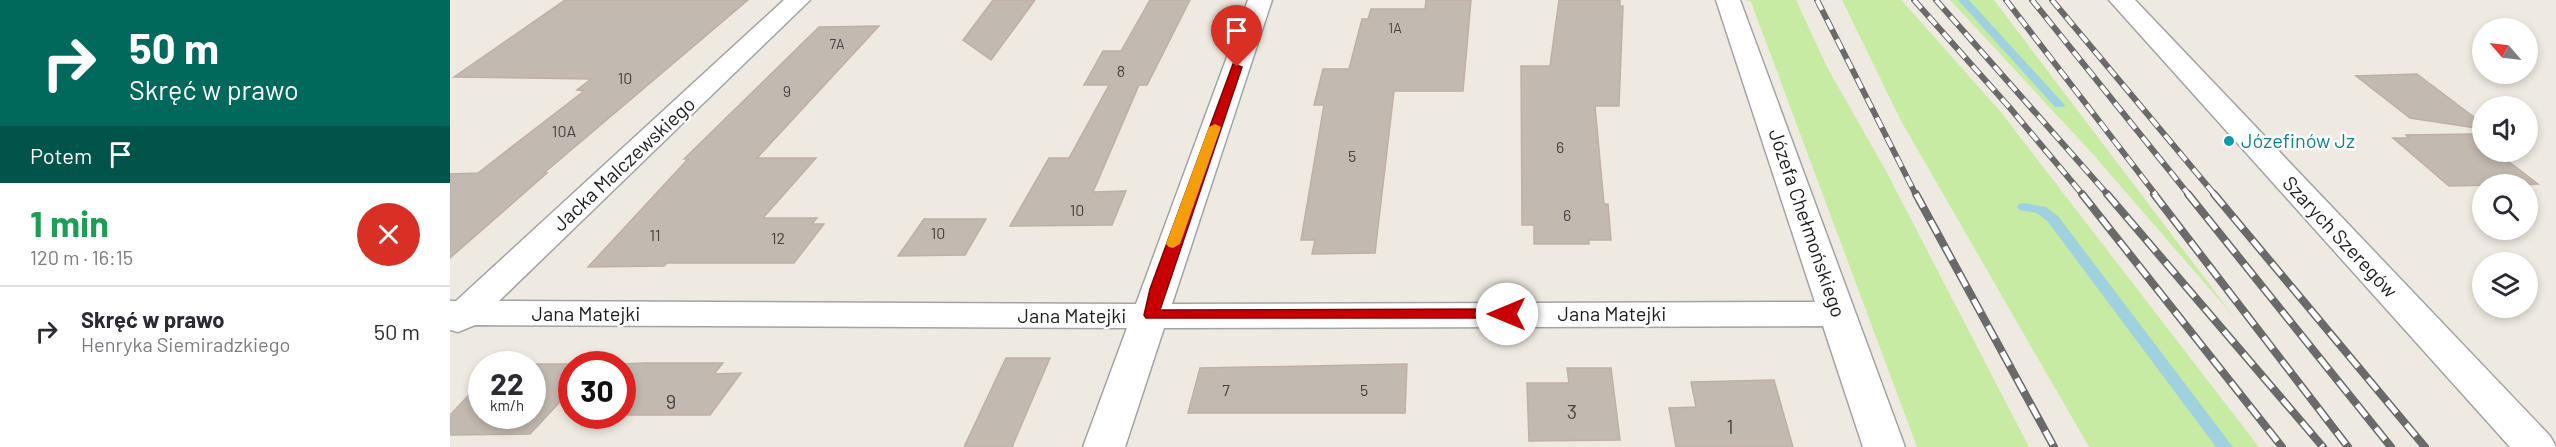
<!DOCTYPE html>
<html lang="pl">
<head>
<meta charset="utf-8">
<style>
	:root { --surface:#fff; --page:#f7f7f7; --text:#2b2b33; --muted:#7c7c81; --line:#e1e1e2 }
	body { margin:0; font-family:Barlow,sans-serif; background:var(--page); color:var(--text); height:100vh; display:flex; flex-direction:column; font-size:22px; white-space:nowrap }
	* { box-sizing:border-box; margin:0 }
	p { font-size:20px; color:var(--muted) }
	.icon { flex:none; width:33px; height:33px; fill:none; stroke:currentColor; stroke-width:2; stroke-linecap:round; stroke-linejoin:round }
	.map { position:relative; flex:1; overflow:hidden }
	.side { display:flex; flex-direction:column; background:var(--surface); width:450px }
	.side>* { flex:none }
	.top-card { background:#00695c; color:#fff; overflow:hidden }
	.needle { width:39px; rotate:298deg }
	.controls { position:absolute; left:2022px; top:18px; display:grid; gap:12px }
	.controls a { display:grid; place-items:center; width:66px; height:66px; border-radius:50%; background:var(--surface); box-shadow:0 3px 9px #0003; font-size:30px }
	.speed { position:absolute; left:18px; top:351px; display:flex; gap:12px; font-size:30px; font-weight:700; text-align:center }
	.speed>* { display:grid; place-content:center; width:78px; height:78px; border-radius:50%; background:var(--surface); box-shadow:0 3px 9px #0003; line-height:1 }
	.speed small { font-size:15px; font-weight:400 }
	.speed .limit { border:9px solid #d22; background:#fff; color:#111 }
	.pin { position:absolute; display:grid; place-items:center; width:51px; height:51px; color:#fff; margin:-62px -26px; border-radius:50% 50% 50% 0; rotate:-45deg; box-shadow:0 0 6px #0007 }
	.pin .icon { rotate:45deg }
	.me { position:absolute; width:66px; margin:-33px; rotate:270deg; stroke-linejoin:round; filter:drop-shadow(0 0 4px #0008) }
	.turn { display:flex; align-items:center; gap:21px; height:126px; padding:0 30px; font-size:27px }
	.turn .icon { width:78px; height:78px; stroke-width:2.5 }
	.turn b { display:block; font-size:42px; line-height:51px }
	.then { display:flex; align-items:center; height:57px; padding:0 30px; background:#0003; gap:12px; font-size:22px }
	.round { display:grid; place-items:center; flex:none; width:63px; height:63px; border-radius:32px; background:var(--page) }
	.head { display:flex; align-items:center; justify-content:space-between; height:102px; padding:0 30px }
	h1 { font-size:36px; font-weight:700; line-height:45px; color:#1e9e55 }
	ul { padding:0; list-style:none }
	li { display:flex; align-items:center; gap:18px; height:90px; padding:0 30px; border-top:2px solid var(--line) }
	li div { flex:1 }
	li b { display:block; font-size:22px }
	li em { font-style:normal }
	main { display:flex; flex:1; min-height:0 }
	.map>svg:first-child { display:block }
	.grass { fill:#c8eba4 }
	.lines { fill:none; stroke-linecap:round; stroke-linejoin:round }
	.stream { fill:#a0d1de; fill-rule:evenodd }
	.building { fill:#c2b9b1; stroke:#c0b0a3; stroke-width:1.5 }
	.street-casing { stroke:#a3a3a3; stroke-width:3 }
	.street { fill:#fff; fill-rule:evenodd }
	.rail-far1-casing { stroke:#6a6a6a; stroke-width:6 }
	.rail-casing { stroke:#6a6a6a; stroke-width:8 }
	.rail-far1 { stroke:#fff; stroke-width:4; stroke-dasharray:11; stroke-linecap:butt }
	.rail { stroke:#fff; stroke-width:5; stroke-dasharray:15; stroke-linecap:butt }
	.route { fill:#c90003; stroke:#830002; stroke-width:1.5 }
	.slow { fill:#f59e0b }
	.culture-dot { fill:#0f9aa8; stroke:#fff; stroke-width:2 }
	.labels { text-anchor:middle; stroke-width:5; stroke-linejoin:round; paint-order:stroke }
	.far-number-label { font-size:14px; fill:#464341 }
	.number-label { font-size:16px; fill:#464341 }
	.culture-label { font-size:20px; fill:#0d838f; stroke:#fff; text-anchor:start }
	.street-label { font-size:20px; fill:#1c1c1c; stroke:#fff }
	.near-number-label { font-size:20px; fill:#464341 }
</style>
</head>
<body>
<main>
<section class="side">
<div class="top-card">
<div class="turn"><svg class="icon" aria-label="right" viewBox="0 0 24 24"><path d="M7 20v-9h11M14 6l5 5-5 5"/></svg><div><b>50 m</b>Skręć w prawo</div></div>
<div class="then">Potem<svg class="icon" aria-label="arrive" viewBox="0 0 24 24"><path d="M6 21V4h12l-3 4 3 4H6"/></svg></div>
</div>
<div class="head"><div><h1>1 min</h1><p>120 m · 16:15</p></div><a class="round" style="background:#d93025;color:#fff"><svg class="icon" aria-label="close" viewBox="0 0 24 24"><path d="M6 6l12 12M18 6L6 18"/></svg></a></div>
<ul>
<li><svg class="icon" aria-label="right" viewBox="0 0 24 24"><path d="M7 20v-9h11M14 6l5 5-5 5"/></svg><div><b>Skręć w prawo</b><p>Henryka Siemiradzkiego</p></div><em>50 m</em></li>
</ul>
</section>
<div class="map">
<svg width="2106" height="447" viewBox="0 0 2106 447">
	<rect width="100%" height="100%" fill="#eeeae1"/>
	<g class="grass">
		<path d="M1296,0H1346L1377,67L1435,169L1579,447H1467L1301,2Z"/>
		<path d="M1392,0H1451L1454,3L1550,111L1809,447H1639L1451,121Z"/>
		<path d="M1500,0H1544L1785,318L1641,152Z"/>
	</g>
	<g class="lines">
		<g class="stream">
			<path d="M1508,0H1519L1613,103L1615,105L1613,107H1605Z"/>
			<path d="M1574,203L1596,207L1608,216L1783,447H1766L1598,222L1587,213L1569,210L1567,207L1569,204Z"/>
		</g>
	</g>
	<g class="building">
		<path d="M115,0H298L94,173H97L0,258V174L28,173L134,91L127,90L141,79L4,77Z"/>
		<path d="M543,0H585L541,60L513,40Z"/>
		<path d="M700,0H740L697,85H689L643,192L676,191L662,225L560,226L599,158H619L659,85H634L653,51H671Z"/>
		<path d="M976,0H1021L1013,91H944L925,253L862,254L865,240H851L874,105H864L873,69H899L912,19H918L921,9H975Z"/>
		<path d="M1109,0H1170V6H1173L1169,106H1145L1154,204H1158L1161,240H1139V244H1084V225H1072L1071,66H1100Z"/>
		<path d="M429,26L307,158H366L313,218H367L362,224H374L344,263H217L214,266L138,267L238,159H234L369,27Z"/>
		<path d="M1967,74L2032,123V129L1960,118L1906,76Z"/>
		<path d="M2023,134L2032,141V152H2046L2088,184L1999,186L1943,138H1959L1956,135Z"/>
		<path d="M474,219H536L515,255L448,256Z"/>
		<path d="M556,358H600L562,447H514Z"/>
		<path d="M195,363H273L264,374L291,373L260,415H172V364Z"/>
		<path d="M47,364H144H122V389L80,434L0,435V415L32,381V416H82V364Z"/>
		<path d="M957,364L955,413H738L750,368Z"/>
		<path d="M1117,368H1161L1170,440L1079,441L1077,383H1119Z"/>
		<path d="M1324,380L1343,447H1226L1219,408L1246,407L1241,382Z"/>
	</g>
	<g class="lines">
		<defs>
			<g id="street">
				<path d="M334,0H360L49,301L686,304L798,0H822L722,304L1365,302L1266,0H1290L1455,447H1413L1373,326L714,328L675,447H633L677,328L25,325L8,332L0,330V301H6Z"/>
				<path d="M1659,0H1685L2100,436L2106,447H2060Z"/>
			</g>
		</defs>
		<use href="#street" class="street-casing"/>
		<use href="#street" class="street"/>
		<defs>
			<g id="rail-far1">
				<path d="M1367,0L1466,195"/>
				<path d="M1464,0L1560,108L1633,195"/>
				<path d="M1486,0L1658,195"/>
				<path d="M1556,0L1706,195"/>
				<path d="M1582,0L1739,195"/>
				<path d="M1602,0L1765,195"/>
			</g>
			<g id="rail">
				<path d="M1466,194L1604,447"/>
				<path d="M1632,194L1832,447"/>
				<path d="M1657,194L1873,447"/>
				<path d="M1704,194L1898,447"/>
				<path d="M1738,194L1941,447"/>
				<path d="M1764,194L1975,447"/>
			</g>
		</defs>
		<use href="#rail-far1" class="rail-far1-casing"/>
		<use href="#rail" class="rail-casing"/>
		<use href="#rail-far1" class="rail-far1"/>
		<use href="#rail" class="rail"/>
	</g>
	<path class="route" d="M783,64L792,67L710,310L1057,309L1062,311L1064,314L1062,318H696L694,315L700,289Z"/>
	<path class="slow" d="M765,124L771,127L730,244L723,248L719,247L716,244L759,127Z"/>
	<circle class="culture-dot" cx="1779" cy="141" r="6"/>
	<g class="labels">
		<g class="far-number-label">
			<text x="945" y="33">1A</text>
			<text x="387" y="49">7A</text>
		</g>
		<g class="number-label">
			<text x="671" y="77">8</text>
			<text x="175" y="84">10</text>
			<text x="337" y="97">9</text>
			<text x="114" y="137">10A</text>
			<text x="1110" y="153">6</text>
			<text x="902" y="162">5</text>
			<text x="627" y="216">10</text>
			<text x="1117" y="221">6</text>
			<text x="488" y="239">10</text>
			<text x="205" y="241">11</text>
			<text x="328" y="244">12</text>
			<text x="776" y="396">7</text>
			<text x="914" y="396">5</text>
		</g>
		<g class="culture-label">
			<text x="1791" y="148">Józefinów Jz</text>
		</g>
		<g class="street-label">
			<text transform="translate(174 164) rotate(-43)" y="7">Jacka Malczewskiego</text>
			<text transform="translate(1357 223) rotate(71)" y="7">Józefa Chełmońskiego</text>
			<text transform="translate(1890 237) rotate(47)" y="7">Szarych Szeregów</text>
			<text x="136" y="321">Jana Matejki</text>
			<text x="1162" y="321">Jana Matejki</text>
			<text x="622" y="323">Jana Matejki</text>
		</g>
		<g class="near-number-label">
			<text x="221" y="409">9</text>
			<text x="1122" y="419">3</text>
			<text x="1280" y="434">1</text>
		</g>
	</g>
</svg>
<div class="controls">
<a><svg class="needle" viewBox="-14 -14 28 28"><path d="M0-13l5 13h-10z" fill="#e53935"/><path d="M0 13l5-13h-10z" fill="#7c7c81"/></svg></a>
<a><svg class="icon" aria-label="sound" viewBox="0 0 24 24"><path d="M4 9h4l5-4v14l-5-4H4zM17 9q2 3 0 6"/></svg></a>
<a><svg class="icon" aria-label="search" viewBox="0 0 24 24"><circle cx="10" cy="10" r="6"/><path d="M15 15l6 6"/></svg></a>
<a><svg class="icon" aria-label="layers" viewBox="0 0 24 24"><path d="M12 4l9 5-9 5-9-5zM3 14l9 5 9-5"/></svg></a>
</div>
<div class="speed"><div>22<small>km/h</small></div><div class="limit">30</div></div>
<div class="pin" style="left:787px;top:67px;background:#d93025"><svg class="icon" aria-label="arrive" viewBox="0 0 24 24"><path d="M6 21V4h12l-3 4 3 4H6"/></svg></div>
<svg class="me" style="left:1057px;top:314px" viewBox="-20 -20 40 40"><circle r="19" fill="#fff"/><path d="M0-13L10 11 0 6-10 11z" fill="#c90003"/></svg>
</div>
</main>
</body>
</html>
